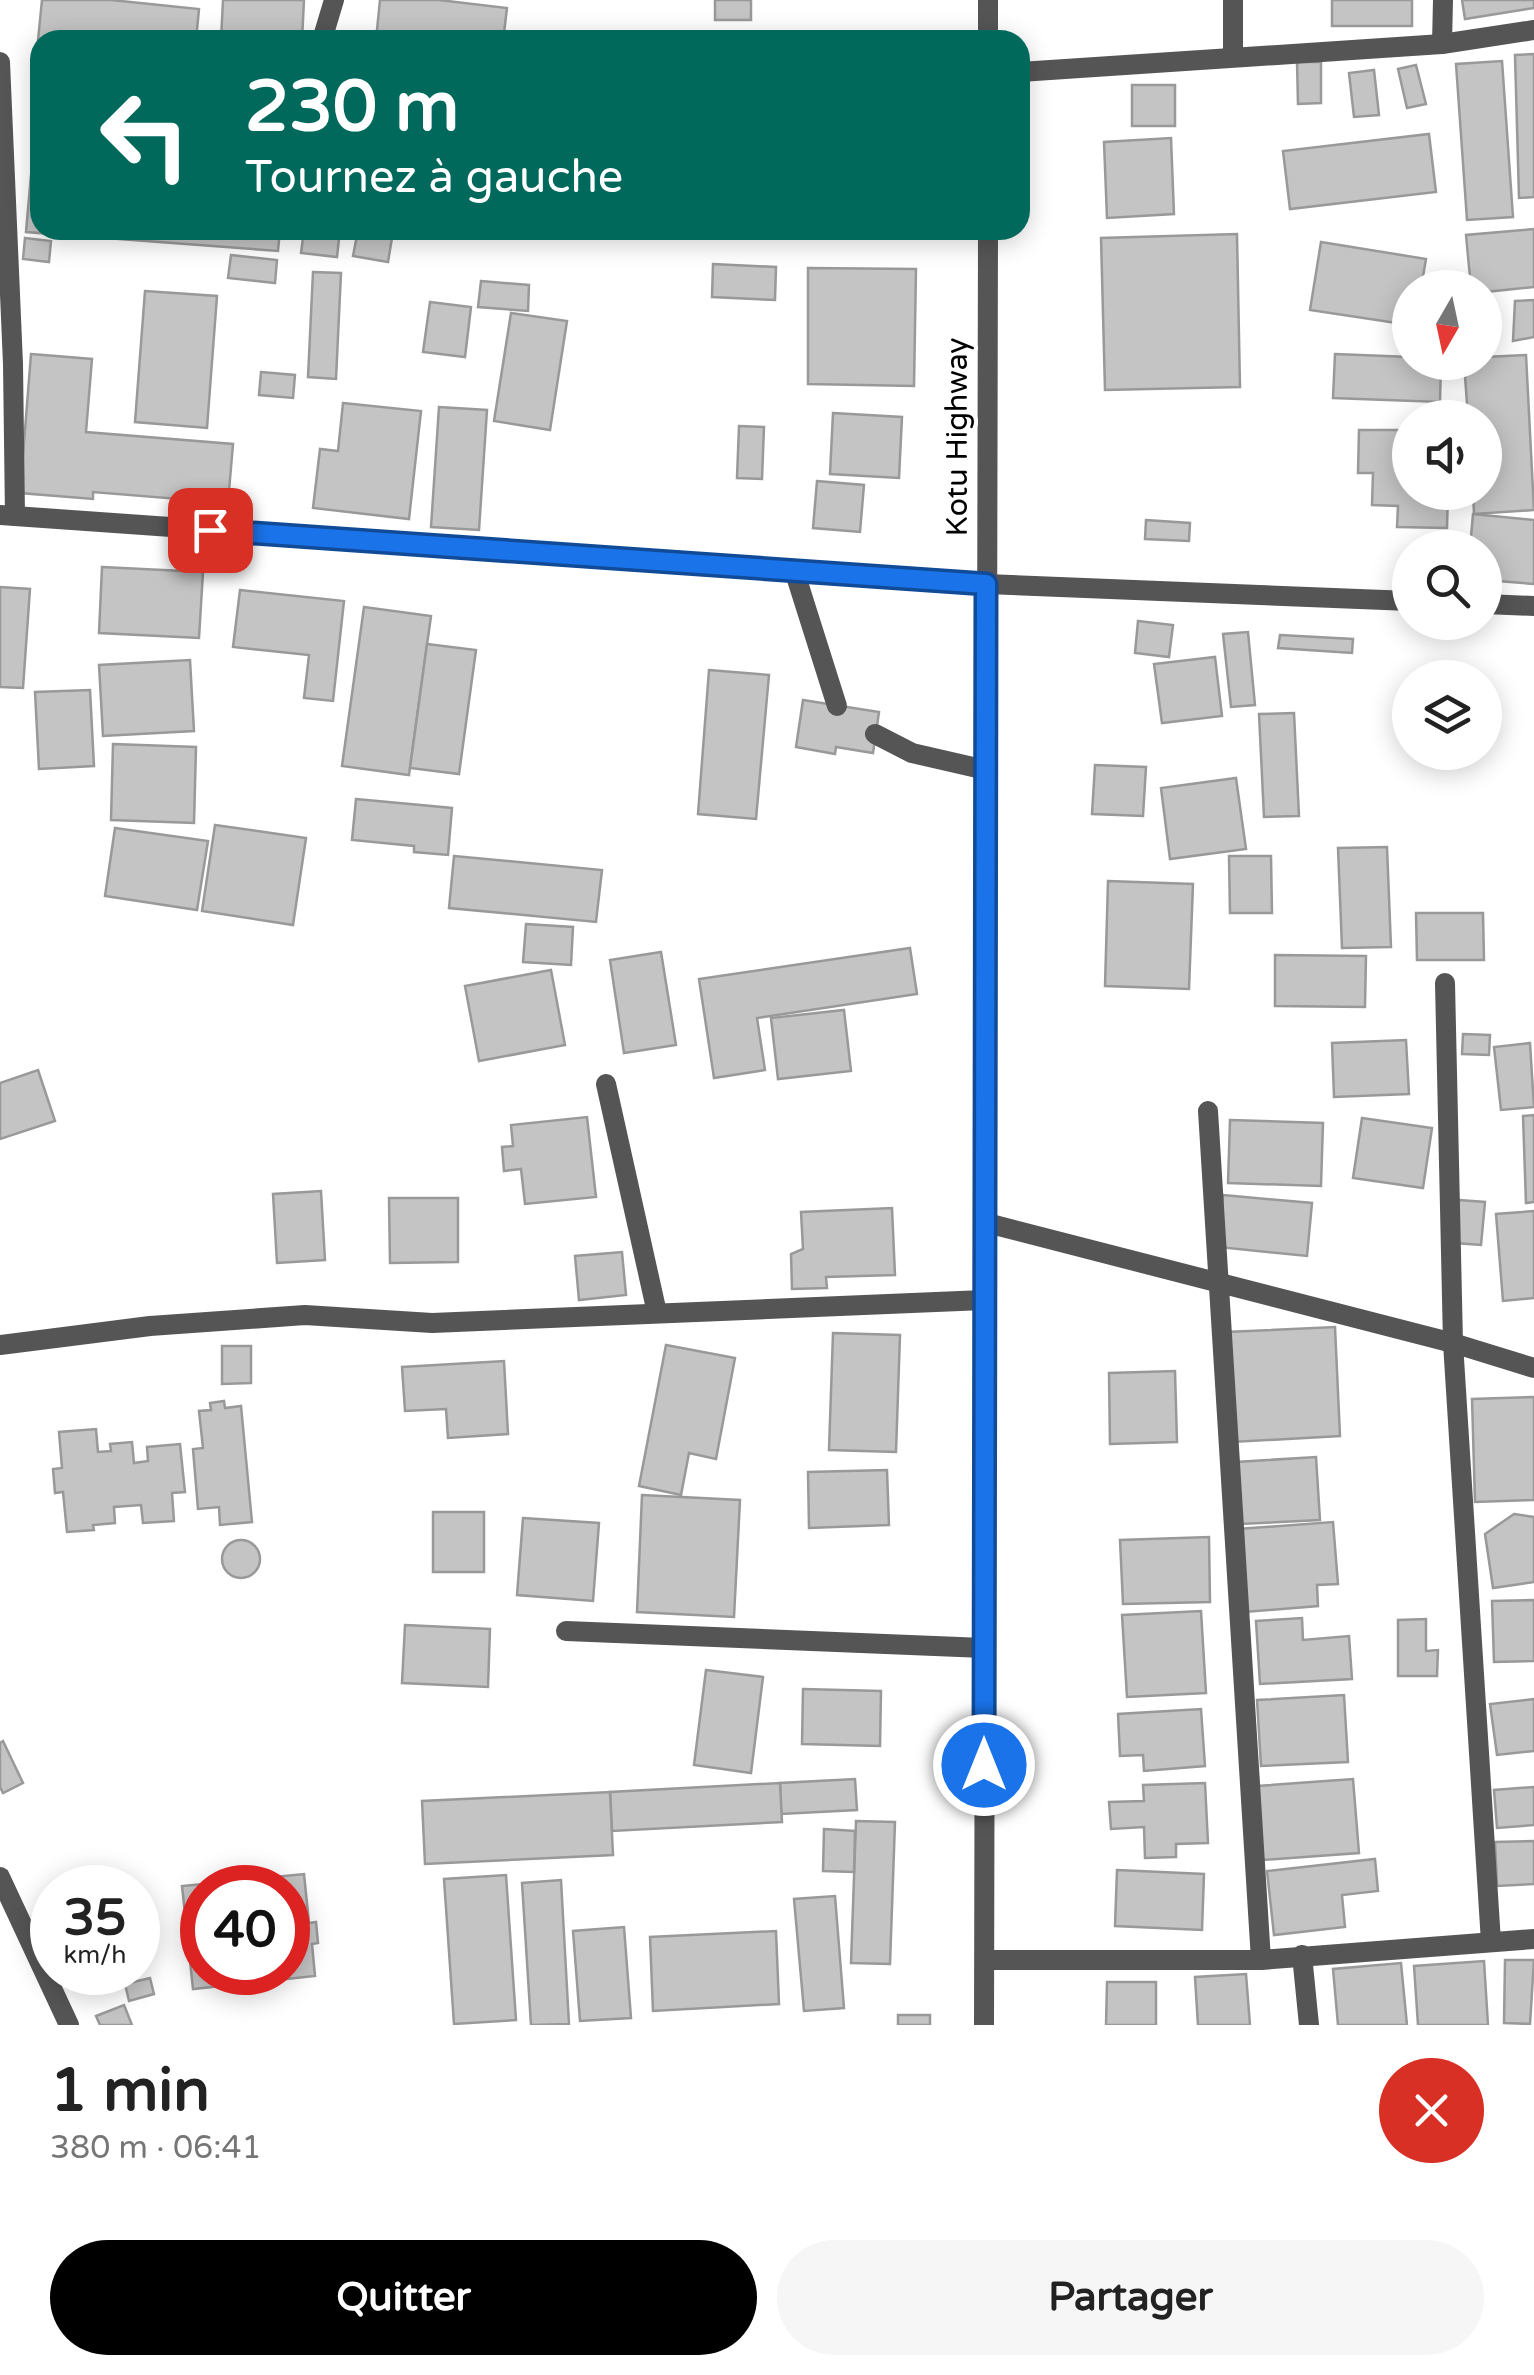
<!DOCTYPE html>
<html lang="fr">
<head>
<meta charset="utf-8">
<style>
	:root { --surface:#fff; --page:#f6f6f6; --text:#222; --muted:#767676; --accent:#000 }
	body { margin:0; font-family:"Varela Round",sans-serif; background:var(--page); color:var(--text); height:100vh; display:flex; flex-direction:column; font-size:38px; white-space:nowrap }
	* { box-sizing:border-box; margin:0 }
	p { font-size:32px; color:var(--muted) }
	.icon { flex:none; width:55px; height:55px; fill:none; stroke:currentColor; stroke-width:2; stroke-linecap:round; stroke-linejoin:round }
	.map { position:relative; height:2025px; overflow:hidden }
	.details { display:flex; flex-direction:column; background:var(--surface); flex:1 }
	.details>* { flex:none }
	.banner { position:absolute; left:30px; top:30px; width:1000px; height:210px; border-radius:30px; box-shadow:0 5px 25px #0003; background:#00695c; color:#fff; overflow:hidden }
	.needle { width:65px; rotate:189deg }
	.buttons { position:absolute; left:1392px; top:270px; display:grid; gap:20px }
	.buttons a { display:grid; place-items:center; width:110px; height:110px; border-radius:50%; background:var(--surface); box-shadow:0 5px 25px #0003; font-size:50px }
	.speed { position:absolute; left:30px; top:1865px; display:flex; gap:20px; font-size:50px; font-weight:700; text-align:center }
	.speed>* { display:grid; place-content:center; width:130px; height:130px; border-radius:50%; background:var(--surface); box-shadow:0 5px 25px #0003; line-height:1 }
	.speed small { font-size:25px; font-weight:400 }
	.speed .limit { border:15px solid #d22; background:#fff; color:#111 }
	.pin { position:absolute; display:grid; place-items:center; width:85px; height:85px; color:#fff; margin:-42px; border-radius:20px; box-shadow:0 5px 15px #0006 }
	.me { position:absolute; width:110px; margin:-55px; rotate:0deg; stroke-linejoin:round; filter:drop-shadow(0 0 8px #0008) }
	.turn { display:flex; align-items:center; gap:35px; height:210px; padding:0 50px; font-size:45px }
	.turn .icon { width:130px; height:130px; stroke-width:2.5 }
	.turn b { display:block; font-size:70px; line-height:85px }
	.round { display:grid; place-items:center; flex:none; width:105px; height:105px; border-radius:52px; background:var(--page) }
	.headline { display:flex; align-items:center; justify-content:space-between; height:170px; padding:0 50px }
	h1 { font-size:60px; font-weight:700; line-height:75px }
	.action { display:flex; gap:20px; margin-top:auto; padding:20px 50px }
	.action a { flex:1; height:115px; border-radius:60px; background:var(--accent); color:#fff; font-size:40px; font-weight:700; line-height:115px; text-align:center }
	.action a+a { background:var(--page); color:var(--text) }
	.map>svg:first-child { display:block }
	.building { fill:#c4c4c4; stroke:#999; stroke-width:2.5; fill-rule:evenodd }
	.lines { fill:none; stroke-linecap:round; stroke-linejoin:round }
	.service { stroke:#555; stroke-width:20 }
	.minor { stroke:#555; stroke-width:20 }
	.tertiary { stroke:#555; stroke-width:20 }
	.route-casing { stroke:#114b97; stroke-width:25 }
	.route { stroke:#1a73e8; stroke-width:18 }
	.labels { text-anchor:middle; stroke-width:8; stroke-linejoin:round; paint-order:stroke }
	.street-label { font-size:30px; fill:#000; stroke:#fff }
</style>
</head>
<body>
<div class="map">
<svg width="1534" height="2025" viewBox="0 0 1534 2025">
	<rect width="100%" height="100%" fill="#fff"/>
	<g class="building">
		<path d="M42,0H111L199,9L196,40H40V72L35,71Z"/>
		<path d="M223,0H304L302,40H221Z"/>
		<path d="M380,0H439L507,8L504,33L525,36V40H376Z"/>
		<rect x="715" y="0" width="36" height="20"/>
		<rect x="1332" y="0" width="80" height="26"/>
		<path d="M1462,0H1534V8L1465,19Z"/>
		<path d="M1534,54V197L1519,198L1515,55Z"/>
		<path d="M1502,61L1513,217L1467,220L1456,64Z"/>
		<path d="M1297,62H1321V103L1298,104Z"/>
		<path d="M1416,65L1426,104L1407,108L1398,69Z"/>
		<path d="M1374,70L1379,115L1354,117L1349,73Z"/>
		<rect x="1132" y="85" width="43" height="41"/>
		<path d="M1429,134L1436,192L1290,209L1283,151Z"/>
		<path d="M1171,138L1174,214L1107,218L1104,142Z"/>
		<path d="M31,175L40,176V230H280L278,251L26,232Z"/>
		<path d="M1534,229V287L1485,292V288H1471L1466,235Z"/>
		<path d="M304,230H340L337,257L301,253Z"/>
		<path d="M358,230L393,232L388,262L353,256Z"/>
		<path d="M1237,234L1240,387L1105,390L1101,238Z"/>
		<path d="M25,238L51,241L49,262L23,259Z"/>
		<path d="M1321,242L1426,259L1421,288H1410V325L1310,310Z"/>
		<path d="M231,255L277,260L275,283L228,278Z"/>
		<path d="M713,264L776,267L775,300L712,297Z"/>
		<path d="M808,268L916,269L914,386L808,384Z"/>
		<path d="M313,272L341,273L336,379L308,377Z"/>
		<path d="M481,281L529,285L528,311L478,307Z"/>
		<path d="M145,291L217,296L207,428L135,422Z"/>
		<path d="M1534,300V337L1513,341L1515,301Z"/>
		<path d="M430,302L471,307L465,357L423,352Z"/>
		<path d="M511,313L567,321L550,430L494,421Z"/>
		<path d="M31,354L92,359L86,432L233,444L228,503L93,492V499L20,493Z"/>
		<path d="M1335,354L1410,357V362H1441L1440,402L1333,398Z"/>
		<path d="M1526,355L1534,510L1474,514L1473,492H1485V418H1468L1464,362H1485V357Z"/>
		<path d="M261,372L295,375L293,398L259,395Z"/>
		<path d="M343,403L421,411L409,519L313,508L320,449L338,451Z"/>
		<path d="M439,407L487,410L479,530L431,527Z"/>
		<path d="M833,413L902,417L899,478L830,474Z"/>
		<path d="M739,426L764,427L762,479L737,478Z"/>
		<path d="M1359,430H1410V492H1448L1447,528L1397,527L1398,506L1372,505L1373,473H1358Z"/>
		<path d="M817,481L864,485L860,532L813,528Z"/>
		<path d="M1473,514L1534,520V584L1485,580V548H1470Z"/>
		<path d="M1146,520L1190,523L1189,541L1145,539Z"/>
		<path d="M102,567L203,572L199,638L99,633Z"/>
		<path d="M0,587L30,589L23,688L0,687Z"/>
		<path d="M240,590L344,601L333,701L304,698L309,655L233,647Z"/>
		<path d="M364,607L431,616L409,775L342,766Z"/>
		<path d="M1138,621L1173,625L1169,657L1135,653Z"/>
		<path d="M1248,632L1255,705L1231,707L1223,634Z"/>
		<path d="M1280,635L1353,639L1352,653L1278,648Z"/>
		<path d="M427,644L476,650L459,774L410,768Z"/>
		<path d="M1215,657L1222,716L1162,723L1154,664Z"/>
		<path d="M190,660L194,731L103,736L99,665Z"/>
		<path d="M709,670L769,675L756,819L698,814Z"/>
		<path d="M90,690L94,766L39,769L35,692Z"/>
		<path d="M803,700L879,712L873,753L836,747L835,754L796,747Z"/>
		<path d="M1294,713L1299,816L1264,817L1259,714Z"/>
		<path d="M113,744L196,747L194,823L111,820Z"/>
		<path d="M1095,765L1146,767L1143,816L1092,814Z"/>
		<path d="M1236,778L1246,849L1170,859L1161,788Z"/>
		<path d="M356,799L452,808L448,855L414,852V846L352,840Z"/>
		<path d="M215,825L306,838L293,925L202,911Z"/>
		<path d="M115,828L208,841L197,910L105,896Z"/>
		<path d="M1387,847L1391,947L1342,948L1338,848Z"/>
		<path d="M454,856L602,870L596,922L449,908Z"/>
		<path d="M1229,856H1271L1272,913H1230Z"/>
		<path d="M1108,881L1193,884L1189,989L1105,986Z"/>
		<path d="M1416,913H1483L1484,960H1417Z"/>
		<path d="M526,924L573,927L571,965L523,962Z"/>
		<path d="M910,948L917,994L757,1018L765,1070L714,1078L699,979Z"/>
		<path d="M661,952L676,1045L624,1053L610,960Z"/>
		<path d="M1275,955L1366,956L1365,1007L1275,1006Z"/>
		<path d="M551,970L565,1045L479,1061L465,986Z"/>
		<path d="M844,1010L851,1071L778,1079L771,1018Z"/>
		<path d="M1463,1034L1490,1035L1489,1055L1462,1054Z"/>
		<path d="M1406,1040L1409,1094L1334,1097L1332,1043Z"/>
		<path d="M1530,1043L1534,1107L1501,1110L1494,1047Z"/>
		<path d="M38,1070L55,1121L0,1139V1083Z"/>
		<path d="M1534,1115V1202L1526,1203L1523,1116Z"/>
		<path d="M587,1117L596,1197L525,1204L521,1169L504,1171L502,1147L513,1146L511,1125Z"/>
		<path d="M1362,1118L1432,1128L1423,1188L1353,1178Z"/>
		<path d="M1230,1120L1323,1123L1321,1186L1228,1183Z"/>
		<path d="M321,1191L325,1260L277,1263L273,1194Z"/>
		<path d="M1223,1195L1312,1203L1307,1256L1218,1247Z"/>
		<path d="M389,1198H458V1262L390,1263Z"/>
		<path d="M1459,1200L1485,1202L1481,1245L1455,1243Z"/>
		<path d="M892,1208L895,1275L826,1277L827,1288L792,1289L791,1254L803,1249L801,1212Z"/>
		<path d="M1534,1211V1298L1503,1301L1496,1214Z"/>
		<path d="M622,1252L626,1295L579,1300L575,1256Z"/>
		<path d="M1335,1327L1340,1436L1232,1442L1226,1332Z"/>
		<path d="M833,1333L900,1335L896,1452L829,1450Z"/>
		<path d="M666,1345L735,1358L716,1459L689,1453L681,1495L639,1486Z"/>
		<path d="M222,1346H251V1383L222,1384Z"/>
		<path d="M504,1361L508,1434L448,1438L446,1409L405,1411L402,1367Z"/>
		<path d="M1175,1371L1177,1442L1110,1444L1109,1373Z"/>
		<path d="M1534,1397V1500L1475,1502L1472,1399Z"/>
		<path d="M224,1401L225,1408L241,1406L252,1522L220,1525L219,1507L198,1509L193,1449L203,1448L199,1411L211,1410L210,1403Z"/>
		<path d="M96,1429L98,1452L111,1451L110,1444L132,1442L134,1463L148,1461L147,1447L180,1444L185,1492L172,1493L174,1521L143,1523L141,1505L114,1507L115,1523L93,1525L94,1530L67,1532L63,1492L55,1493L53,1469L62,1468L59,1432Z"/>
		<path d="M1316,1457L1320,1520L1240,1524L1236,1462Z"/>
		<path d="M887,1470L889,1525L809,1528L808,1472Z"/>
		<path d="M642,1495L740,1500L734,1617L637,1612Z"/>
		<rect x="433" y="1512" width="51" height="60"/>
		<path d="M1514,1514L1534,1517V1582L1493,1588L1485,1534Z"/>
		<path d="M523,1518L599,1523L593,1601L517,1595Z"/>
		<path d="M1333,1522L1338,1584L1317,1585L1318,1606L1245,1612L1238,1529Z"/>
		<path d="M1209,1537L1210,1602L1123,1604L1120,1540Z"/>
		<circle cx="241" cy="1559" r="19"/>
		<path d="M1534,1600V1661L1494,1662L1492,1601Z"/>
		<path d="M1201,1611L1206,1693L1127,1697L1122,1615Z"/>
		<path d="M1302,1618L1303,1640L1349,1636L1352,1679L1260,1684L1256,1621Z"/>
		<path d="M1426,1619V1651L1438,1650L1437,1676H1398V1620Z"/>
		<path d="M405,1625L490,1629L488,1687L402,1683Z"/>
		<path d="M706,1670L763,1677L751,1773L694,1765Z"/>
		<path d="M803,1689L881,1691L880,1746L802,1744Z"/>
		<path d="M1344,1695L1348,1762L1261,1766L1257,1700Z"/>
		<path d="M1534,1699V1751L1497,1755L1490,1704Z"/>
		<path d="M1201,1709L1205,1766L1144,1771L1143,1755L1120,1756L1118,1714Z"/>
		<path d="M3,1741L23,1783L3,1793L0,1787V1743Z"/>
		<path d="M855,1779L857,1810L781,1814L780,1783Z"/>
		<path d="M1353,1779L1359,1853L1263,1860L1257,1786Z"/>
		<path d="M780,1783L782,1822L612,1831L610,1792Z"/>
		<path d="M1205,1783L1208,1843L1176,1844V1857L1145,1858L1144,1827L1111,1829L1109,1802L1144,1801L1143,1785Z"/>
		<path d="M1534,1787V1825L1497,1828L1494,1790Z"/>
		<path d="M610,1792L613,1855L425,1864L422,1801Z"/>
		<path d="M856,1821L895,1822L890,1964L851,1963Z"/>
		<path d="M824,1829L855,1831L854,1872L823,1871Z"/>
		<path d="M1534,1841V1884L1497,1886L1495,1842Z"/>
		<path d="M1375,1859L1378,1891L1342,1895L1345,1927L1274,1935L1267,1871Z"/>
		<path d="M1117,1870L1204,1874L1202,1930L1115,1926Z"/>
		<path d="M304,1874L309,1923L316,1922L318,1943L312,1944L315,1976L193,1989L182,1886ZM202,1888H288V1972H202Z"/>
		<path d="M506,1875L516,2020L454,2024L444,1879Z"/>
		<path d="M561,1880L569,2024L531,2025L522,1883Z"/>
		<path d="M835,1896L844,2008L804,2011L794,1899Z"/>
		<path d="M624,1927L631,2018L580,2021L573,1931Z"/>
		<path d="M776,1931L779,2004L653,2011L650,1937Z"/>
		<path d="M1505,1960H1534L1530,2024L1504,2023Z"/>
		<path d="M1484,1961L1488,2025H1418L1414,1966Z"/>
		<path d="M1401,1963L1407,2025H1338L1333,1969Z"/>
		<path d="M1246,1974L1250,2025H1198L1195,1977Z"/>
		<path d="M150,1978L154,1994L129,2001L125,1984Z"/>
		<path d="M1107,1982H1156V2025H1106Z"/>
		<path d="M124,2005L132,2025H100L96,2016Z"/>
		<rect x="898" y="2015" width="32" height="10"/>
	</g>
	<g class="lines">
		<g class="service">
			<path d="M794,570L837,706"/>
			<path d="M875,734L912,753L986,770"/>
		</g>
		<g class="minor">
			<path d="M1233,0V57"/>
			<path d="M322,40L334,0"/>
			<path d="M1442,44L1443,0"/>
			<path d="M0,62L13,364L15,516"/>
			<path d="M1020,72L1442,44L1534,30"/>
			<path d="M986,584L1410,601"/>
			<path d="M1485,604L1534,606"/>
			<path d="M1445,983L1453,1343L1491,1942"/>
			<path d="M606,1084L657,1313"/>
			<path d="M1208,1111L1261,1960"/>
			<path d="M983,1222L1453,1343L1534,1368"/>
			<path d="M0,1345L150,1326L305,1315L432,1323L984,1300"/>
			<path d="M566,1631L984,1648"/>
			<path d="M0,1877L69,2025"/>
			<path d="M1302,1955L1309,2025"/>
			<path d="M985,1960H1261L1534,1939"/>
		</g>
		<g class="tertiary">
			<path d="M988,0V40"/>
			<path d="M0,515L986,584"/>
			<path d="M984,2025L988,230"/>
		</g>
	</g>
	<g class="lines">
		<defs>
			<path id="route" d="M210,530L986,584L984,1765"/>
		</defs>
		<use href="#route" class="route-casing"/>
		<use href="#route" class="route"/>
	</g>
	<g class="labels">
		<g class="street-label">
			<text transform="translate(957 437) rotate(-90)" y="10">Kotu Highway</text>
		</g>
	</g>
</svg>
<div class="buttons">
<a><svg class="needle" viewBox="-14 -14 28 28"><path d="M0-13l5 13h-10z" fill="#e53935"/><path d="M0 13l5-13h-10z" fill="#767676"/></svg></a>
<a><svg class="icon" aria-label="sound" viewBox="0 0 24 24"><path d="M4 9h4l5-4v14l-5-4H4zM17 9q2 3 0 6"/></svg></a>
<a><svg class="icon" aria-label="search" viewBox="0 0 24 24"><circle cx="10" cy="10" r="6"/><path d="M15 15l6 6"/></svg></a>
<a><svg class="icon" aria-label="layers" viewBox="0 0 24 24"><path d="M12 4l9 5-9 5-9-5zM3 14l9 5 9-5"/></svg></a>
</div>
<div class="speed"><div>35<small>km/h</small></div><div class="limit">40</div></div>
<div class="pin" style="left:210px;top:530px;background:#d93025"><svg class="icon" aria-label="arrive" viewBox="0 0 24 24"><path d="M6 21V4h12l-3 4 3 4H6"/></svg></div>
<svg class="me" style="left:984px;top:1765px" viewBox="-20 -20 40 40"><circle r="17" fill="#1a73e8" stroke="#fff" stroke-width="3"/><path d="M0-11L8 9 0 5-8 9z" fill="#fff"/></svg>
<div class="banner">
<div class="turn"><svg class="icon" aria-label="left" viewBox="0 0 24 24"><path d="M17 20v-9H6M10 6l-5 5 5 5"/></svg><div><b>230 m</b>Tournez à gauche</div></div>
</div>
</div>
<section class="details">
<div class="headline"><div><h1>1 min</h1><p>380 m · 06:41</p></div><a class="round" style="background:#d93025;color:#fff"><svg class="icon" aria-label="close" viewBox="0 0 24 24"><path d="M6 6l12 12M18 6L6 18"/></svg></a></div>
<div class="action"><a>Quitter</a><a>Partager</a></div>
</section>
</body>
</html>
